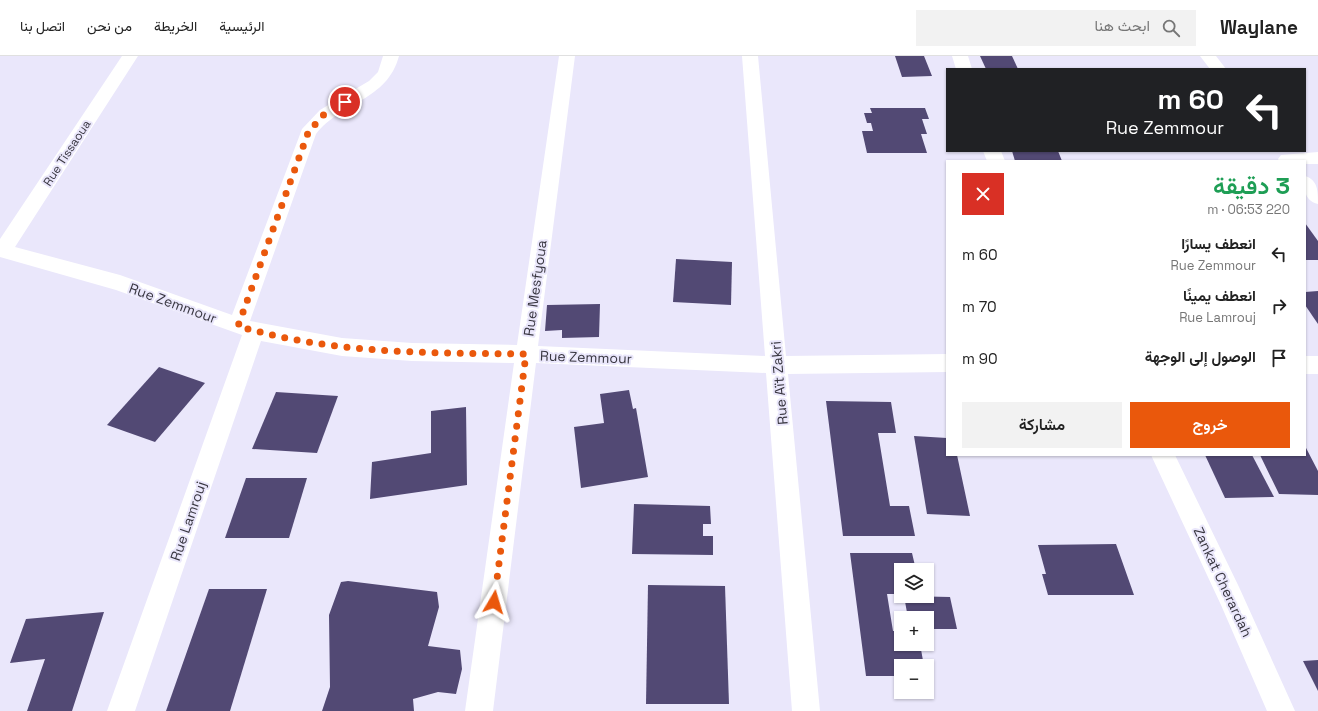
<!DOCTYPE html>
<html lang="ar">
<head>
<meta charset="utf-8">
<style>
	:root { --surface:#fff; --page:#f2f2f2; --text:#222; --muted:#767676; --line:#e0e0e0; --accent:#ea580c }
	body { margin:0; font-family:"Space Grotesk",Vazirmatn,sans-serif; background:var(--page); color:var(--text); direction:rtl; height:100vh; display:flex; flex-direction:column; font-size:15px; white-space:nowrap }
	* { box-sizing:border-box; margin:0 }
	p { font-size:13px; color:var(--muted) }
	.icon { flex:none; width:22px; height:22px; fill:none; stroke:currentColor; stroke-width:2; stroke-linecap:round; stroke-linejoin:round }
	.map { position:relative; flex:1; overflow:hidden; direction:ltr }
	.details { position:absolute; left:946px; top:104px; width:360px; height:296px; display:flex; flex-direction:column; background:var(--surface); border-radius:0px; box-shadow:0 1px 3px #0004; direction:rtl }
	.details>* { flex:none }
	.hud { position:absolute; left:946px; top:12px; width:360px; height:84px; border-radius:0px; box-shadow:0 1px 3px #0004; direction:rtl; background:#202124; color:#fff; overflow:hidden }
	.buttons { position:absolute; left:894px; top:507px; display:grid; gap:8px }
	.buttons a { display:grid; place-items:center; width:40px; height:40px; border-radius:0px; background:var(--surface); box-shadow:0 1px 3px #0004; font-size:20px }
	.pin { position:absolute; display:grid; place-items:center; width:34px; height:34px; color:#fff; margin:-17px; border:2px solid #fff; border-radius:50%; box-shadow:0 1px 4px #0007 }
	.me { position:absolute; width:44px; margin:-22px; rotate:7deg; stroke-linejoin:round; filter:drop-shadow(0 0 3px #0008) }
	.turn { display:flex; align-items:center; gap:14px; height:84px; padding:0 16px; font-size:18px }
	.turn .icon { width:52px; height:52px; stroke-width:2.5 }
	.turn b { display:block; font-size:28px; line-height:34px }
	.round { display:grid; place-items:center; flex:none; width:42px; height:42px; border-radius:0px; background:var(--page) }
	.overview { display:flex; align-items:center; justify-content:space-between; height:68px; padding:0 16px }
	h1 { font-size:24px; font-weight:600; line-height:30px; color:#1e9e55 }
	.primary-button { display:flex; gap:8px; margin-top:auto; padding:8px 16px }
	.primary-button a { flex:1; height:46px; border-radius:0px; background:var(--accent); color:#fff; font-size:16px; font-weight:600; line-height:46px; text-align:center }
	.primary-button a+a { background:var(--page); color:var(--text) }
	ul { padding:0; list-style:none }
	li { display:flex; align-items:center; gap:12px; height:52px; padding:0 16px }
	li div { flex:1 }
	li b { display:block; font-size:15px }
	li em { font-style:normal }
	header { display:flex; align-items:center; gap:24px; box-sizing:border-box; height:56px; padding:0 20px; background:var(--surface); border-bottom:1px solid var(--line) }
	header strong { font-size:19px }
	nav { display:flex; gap:22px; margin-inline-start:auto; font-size:14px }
	.search { width:280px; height:36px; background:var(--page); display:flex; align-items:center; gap:10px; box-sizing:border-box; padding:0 14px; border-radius:0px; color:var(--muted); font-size:15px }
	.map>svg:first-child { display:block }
	.building { fill:#524974 }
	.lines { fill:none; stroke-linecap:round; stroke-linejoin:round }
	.minor { fill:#fff; fill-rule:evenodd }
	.route { stroke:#ea580c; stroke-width:7; stroke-dasharray:0 12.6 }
	.labels { text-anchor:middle; stroke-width:4; stroke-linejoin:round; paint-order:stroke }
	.far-street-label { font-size:12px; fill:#383640; stroke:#eae7fb }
	.street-label { font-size:14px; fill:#383640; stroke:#eae7fb }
</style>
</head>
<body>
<header>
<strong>Waylane</strong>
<div class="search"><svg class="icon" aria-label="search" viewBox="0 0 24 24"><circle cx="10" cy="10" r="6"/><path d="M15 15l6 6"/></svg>ابحث هنا</div>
<nav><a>الرئيسية</a><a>الخريطة</a><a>من نحن</a><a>اتصل بنا</a></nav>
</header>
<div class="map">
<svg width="1318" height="655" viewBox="0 0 1318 655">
	<rect width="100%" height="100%" fill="#eae7fb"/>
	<g class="building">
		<path d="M895,0H924L932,20L902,21Z"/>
		<path d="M980,0H1012L1018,13H986Z"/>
		<path d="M870,52H925L929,63H922L927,78H921L927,97H867L862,75H873L871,67H867L864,57H872Z"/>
		<path d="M1012,95H1058L1062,105H1015Z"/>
		<path d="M1305,167L1318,185V204H1305Z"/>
		<path d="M676,203L732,206L731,249L673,246Z"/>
		<path d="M1318,235V268L1305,249V236Z"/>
		<path d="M600,248L599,281L562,282V274L545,275L547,249Z"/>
		<path d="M159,311L205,327L155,386L107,369Z"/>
		<path d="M629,334L633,353L636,352L648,421L581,432L574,371L604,367L600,338Z"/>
		<path d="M276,336L338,340L317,397L252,393Z"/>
		<path d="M826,345L891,346L896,377H878L890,450H909L915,480H843Z"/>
		<path d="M466,351L467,429L370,443L372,406L431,397V355Z"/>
		<path d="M914,380L947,382V399H957L970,460L927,458Z"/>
		<path d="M1305,390L1318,415V439L1279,438L1260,399H1305Z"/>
		<path d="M1205,399H1252L1274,441L1225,442Z"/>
		<path d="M246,422H307L289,482H225Z"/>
		<path d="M634,448L710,450L711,468H703V480H713V499L632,498Z"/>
		<path d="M1116,488L1134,539H1048L1042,518H1046L1038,489Z"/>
		<path d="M850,497H912L916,514H901V538H887L893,575H901V588H920L924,610H901V620H866Z"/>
		<path d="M348,525L437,536L439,551L428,590L460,594L462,613L456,638L438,636L413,643L414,655H322L330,631L329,559L341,526Z"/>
		<path d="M648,529L725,530L729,648H646Z"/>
		<path d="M209,533H267L230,655H166Z"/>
		<path d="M904,540L950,541L957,573H927V562H908Z"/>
		<path d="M104,556L72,655H27L45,603L10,607L26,563Z"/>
		<path d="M1318,604V635L1303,605Z"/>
	</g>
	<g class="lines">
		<g class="minor">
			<path d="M122,0H138L15,191L120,219L232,259L302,73L320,54L369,25L378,16L383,0H399C387,45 342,45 316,78L250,265L342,282L412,287L517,289L559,0H575L538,290L765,300L742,0H758L786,300L947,298V316L788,318L820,655H792L766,317L536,307L493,655H465L514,307L412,305L342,300L261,285L135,655H107L242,279L116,234L0,201V183Z"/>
			<path d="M952,0H968L972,13H956Z"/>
			<path d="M1200,0H1216L1226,13H1210Z"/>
			<path d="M983,95H1001L1005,105H987Z"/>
			<path d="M1318,96V108H1305V105H1279L1278,103L1281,99Z"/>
			<path d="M1305,120C1318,124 1318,135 1318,148C1303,144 1305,133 1305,120Z"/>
			<rect x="1305" y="300" width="13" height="18"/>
			<path d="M1151,399H1175L1239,531L1295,655H1267L1221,549Z"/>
		</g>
	</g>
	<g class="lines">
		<path class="route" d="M345,46L322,60L308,77L238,270C331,298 430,297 526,298L494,546"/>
	</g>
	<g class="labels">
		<g class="far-street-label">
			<text transform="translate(67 97) rotate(-57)" y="4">Rue Tissaoua</text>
		</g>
		<g class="street-label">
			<text transform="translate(535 232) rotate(-82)" y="5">Rue Mesfyoua</text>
			<text transform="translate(173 247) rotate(20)" y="5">Rue Zemmour</text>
			<text transform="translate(586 301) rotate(2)" y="5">Rue Zemmour</text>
			<text transform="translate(779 327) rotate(-95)" y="5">Rue Aït Zakri</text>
			<text transform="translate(188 465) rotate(-71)" y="5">Rue Lamrouj</text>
			<text transform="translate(1223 526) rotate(65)" y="5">Zankat Cherardah</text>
		</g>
	</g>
</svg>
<div class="buttons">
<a><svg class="icon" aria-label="layers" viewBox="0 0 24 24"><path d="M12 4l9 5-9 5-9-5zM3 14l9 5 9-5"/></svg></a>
<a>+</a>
<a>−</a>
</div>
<div class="pin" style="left:345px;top:46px;background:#d93025"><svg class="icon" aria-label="arrive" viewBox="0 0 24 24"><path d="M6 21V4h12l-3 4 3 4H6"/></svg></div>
<svg class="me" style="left:494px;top:546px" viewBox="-20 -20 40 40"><path d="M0-17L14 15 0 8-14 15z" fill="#ea580c" stroke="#fff" stroke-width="4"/></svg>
<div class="hud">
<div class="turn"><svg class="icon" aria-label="left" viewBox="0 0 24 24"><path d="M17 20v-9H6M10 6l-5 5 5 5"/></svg><div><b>60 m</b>Rue Zemmour</div></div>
</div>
<section class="details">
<div class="overview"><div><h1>3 دقيقة</h1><p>220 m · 06:53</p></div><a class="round" style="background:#d93025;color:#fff"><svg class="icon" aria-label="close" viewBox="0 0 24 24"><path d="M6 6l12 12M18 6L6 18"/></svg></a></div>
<ul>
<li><svg class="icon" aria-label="left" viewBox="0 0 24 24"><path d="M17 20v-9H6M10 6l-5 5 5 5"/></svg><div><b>انعطف يسارًا</b><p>Rue Zemmour</p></div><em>60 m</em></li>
<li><svg class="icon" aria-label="right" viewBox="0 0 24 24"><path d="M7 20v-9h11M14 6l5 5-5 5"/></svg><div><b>انعطف يمينًا</b><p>Rue Lamrouj</p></div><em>70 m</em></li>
<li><svg class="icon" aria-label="arrive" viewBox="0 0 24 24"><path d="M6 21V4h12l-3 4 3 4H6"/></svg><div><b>الوصول إلى الوجهة</b></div><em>90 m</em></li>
</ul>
<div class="primary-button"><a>خروج</a><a>مشاركة</a></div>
</section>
</div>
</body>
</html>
